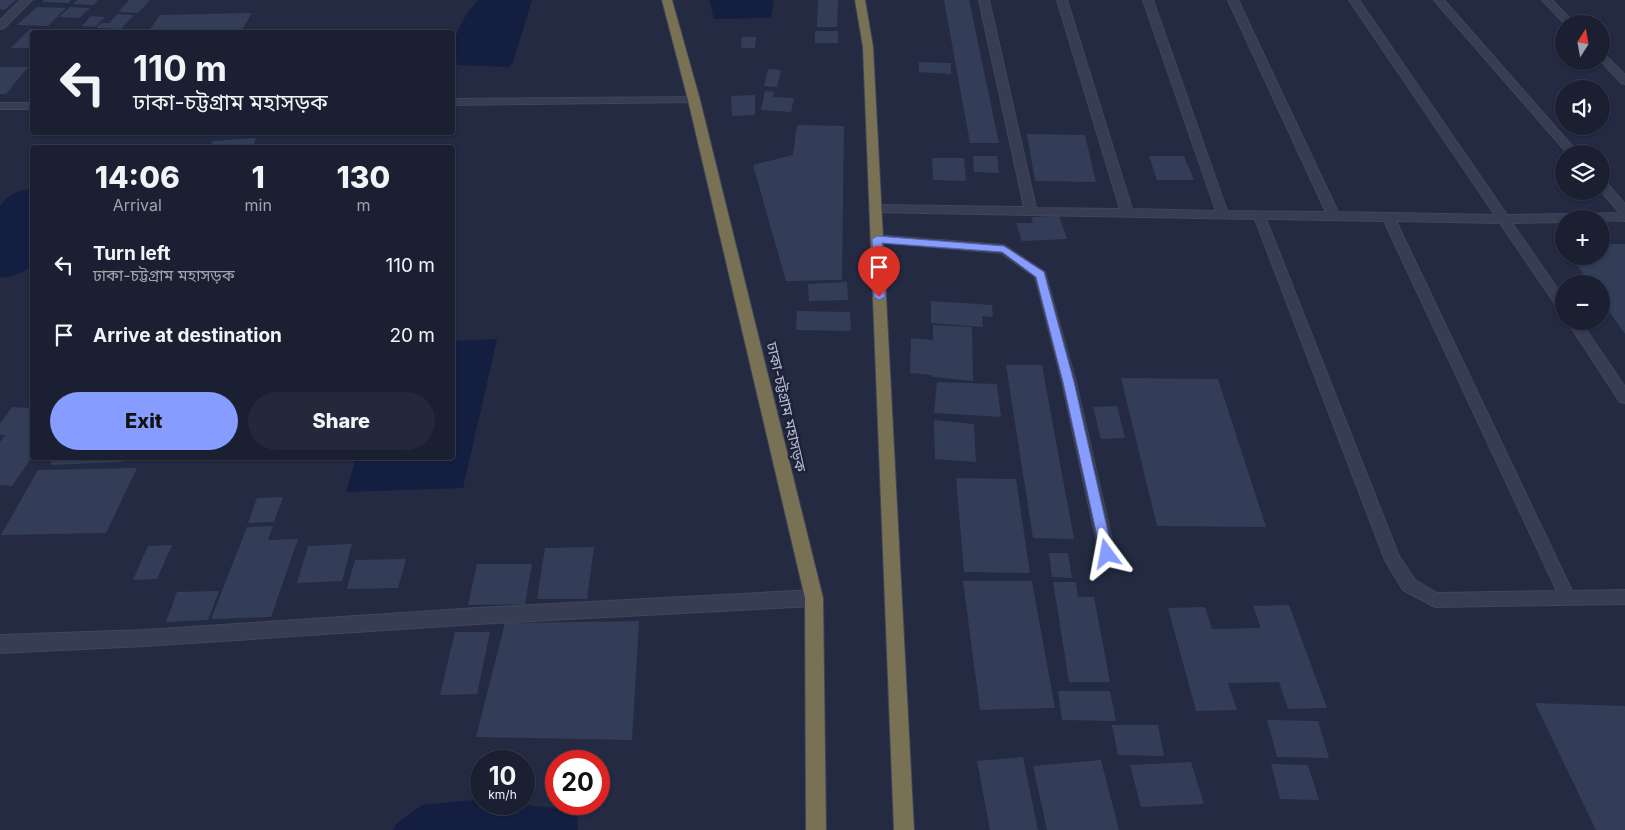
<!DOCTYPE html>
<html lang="en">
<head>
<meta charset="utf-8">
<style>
	:root { --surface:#1a2032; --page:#23283a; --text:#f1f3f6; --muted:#9fa3ac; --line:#383e4d; --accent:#869cff }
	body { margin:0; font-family:Inter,"Noto Sans Bengali",sans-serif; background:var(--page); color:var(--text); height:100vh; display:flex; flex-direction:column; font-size:19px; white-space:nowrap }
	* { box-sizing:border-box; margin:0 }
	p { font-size:16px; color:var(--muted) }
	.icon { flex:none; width:28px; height:28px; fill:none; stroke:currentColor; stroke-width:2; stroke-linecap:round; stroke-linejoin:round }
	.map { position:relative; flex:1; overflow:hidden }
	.sheet { position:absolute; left:30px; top:145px; width:425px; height:315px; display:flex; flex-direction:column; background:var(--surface); border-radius:5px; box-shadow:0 1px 4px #0004,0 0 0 1px var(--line) }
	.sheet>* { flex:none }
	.hud { position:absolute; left:30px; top:30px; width:425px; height:105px; border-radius:5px; box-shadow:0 1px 4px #0004,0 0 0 1px var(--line); background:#1a2032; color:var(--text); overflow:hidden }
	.needle { width:32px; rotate:11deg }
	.controls { position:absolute; left:1555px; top:15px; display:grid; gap:10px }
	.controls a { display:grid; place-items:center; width:55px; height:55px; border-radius:50%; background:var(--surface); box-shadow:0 1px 4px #0004,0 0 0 1px var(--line); font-size:25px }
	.speed { position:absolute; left:470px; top:750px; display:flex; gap:10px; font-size:25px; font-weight:700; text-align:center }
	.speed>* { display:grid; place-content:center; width:65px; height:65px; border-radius:50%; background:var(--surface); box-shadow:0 1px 4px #0004,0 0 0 1px var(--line); line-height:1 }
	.speed small { font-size:12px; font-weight:400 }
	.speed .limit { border:8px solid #d22; background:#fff; color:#111 }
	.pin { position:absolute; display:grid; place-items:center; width:42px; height:42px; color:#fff; margin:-51px -21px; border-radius:50% 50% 50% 0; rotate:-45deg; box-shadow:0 0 5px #0007 }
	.pin .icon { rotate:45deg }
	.me { position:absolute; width:55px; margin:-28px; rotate:347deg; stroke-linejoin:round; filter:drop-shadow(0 0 4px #0008) }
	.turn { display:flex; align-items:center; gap:18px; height:105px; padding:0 20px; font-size:22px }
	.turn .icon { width:65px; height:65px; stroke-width:2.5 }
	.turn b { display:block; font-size:35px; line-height:42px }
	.eta { display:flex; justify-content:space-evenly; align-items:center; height:85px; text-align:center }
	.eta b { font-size:30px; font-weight:800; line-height:35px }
	.action { display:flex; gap:10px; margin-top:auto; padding:10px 20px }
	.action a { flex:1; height:58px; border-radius:30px; background:var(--accent); color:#111; font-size:20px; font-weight:800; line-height:58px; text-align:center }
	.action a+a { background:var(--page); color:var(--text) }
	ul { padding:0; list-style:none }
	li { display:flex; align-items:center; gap:15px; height:70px; padding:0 20px }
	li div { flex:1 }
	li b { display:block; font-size:19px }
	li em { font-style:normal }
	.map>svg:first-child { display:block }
	.water { fill:#141e41 }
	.building { fill:#343d58 }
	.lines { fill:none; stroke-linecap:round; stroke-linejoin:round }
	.lane-casing { stroke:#41465b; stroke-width:2 }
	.street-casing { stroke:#41465b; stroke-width:2 }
	.highway-casing { stroke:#3f4559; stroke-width:2 }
	.lane { fill:#373d52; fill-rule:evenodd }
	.street { fill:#373d52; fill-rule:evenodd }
	.highway { fill:#787153; fill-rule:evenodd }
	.route { fill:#869cff; stroke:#5765a6 }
	.labels { text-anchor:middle; stroke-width:5; stroke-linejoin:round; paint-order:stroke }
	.street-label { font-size:15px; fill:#b4b8cc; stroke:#1c2237 }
</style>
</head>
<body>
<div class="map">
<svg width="1625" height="830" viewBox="0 0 1625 830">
	<rect width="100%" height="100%" fill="#232a42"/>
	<g class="water">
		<path d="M478,0H532L513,62L509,67L458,65L453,60C452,36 462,18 478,0Z"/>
		<path d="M709,0H774L771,18L714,19Z"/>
		<path d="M32,189V264C23,274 13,276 0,278V206C9,194 17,190 32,189Z"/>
		<path d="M497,339L463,488L346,492L356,458H452L453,341Z"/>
		<path d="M474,800L481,801V804H512L577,810L578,830H393L396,824L422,805Z"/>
	</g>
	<g class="building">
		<path d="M0,0H16L4,10L0,9Z"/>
		<path d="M44,0H71L69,3L42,2Z"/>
		<path d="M77,0H98L93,5L73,4Z"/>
		<path d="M129,0H150L138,13L118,12Z"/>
		<path d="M818,0H838L837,27H817Z"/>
		<path d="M944,0H969L999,143H970Z"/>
		<path d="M37,7L66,8L48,26L17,25Z"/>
		<path d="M70,7L90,8L79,18L59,17Z"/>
		<path d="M252,13L241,32H148L160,15Z"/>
		<path d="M117,14L134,15L121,29L96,28L101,23H109Z"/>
		<path d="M91,16L105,17L95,27L82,26Z"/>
		<path d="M30,29H48L45,32H32V45L30,48H11Z"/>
		<rect x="815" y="31" width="23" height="12"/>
		<path d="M742,37H756L755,48H741Z"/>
		<path d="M919,62L951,63V74L919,72Z"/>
		<path d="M0,67H28L6,94H0Z"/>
		<path d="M768,69L781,70L777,87L764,86Z"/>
		<path d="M765,91L774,92L773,97L794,98L791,112L761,110Z"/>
		<path d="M755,95V115L732,116L731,96Z"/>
		<path d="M797,125L844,126L842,280L786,281L753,165L793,155Z"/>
		<path d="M1027,134L1085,135L1096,182L1035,181Z"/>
		<path d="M256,138L253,148H210L213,141Z"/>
		<path d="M973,156H997L999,173L974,172Z"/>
		<path d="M1149,156H1184L1194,180H1157Z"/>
		<path d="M932,158H964L966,181L933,180Z"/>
		<path d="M1059,216L1067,239L1022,241L1016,223H1033L1031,217Z"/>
		<path d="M1601,244H1625V334L1601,300V284H1590L1571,256H1601Z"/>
		<path d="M847,282L848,300L809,301L808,284Z"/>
		<path d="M931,301L992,305L993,317L982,316L983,327L931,323Z"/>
		<path d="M797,311L850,312L851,331L796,330Z"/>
		<path d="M933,325L972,327L973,381L932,377V375L910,373L911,338L933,340Z"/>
		<path d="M1006,365H1042L1074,539L1033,538Z"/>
		<path d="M1121,378L1218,379L1266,527L1157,526Z"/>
		<path d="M937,382L997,384L1001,417L934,413Z"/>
		<path d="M1117,406L1125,438L1101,439L1093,407Z"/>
		<path d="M12,407L32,408V457L12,486L0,485V442L5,435H0V424Z"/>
		<path d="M934,420L974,424L976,462L935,459Z"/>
		<path d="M54,458H124L122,462L50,465Z"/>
		<path d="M137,468L106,533L1,535L38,470Z"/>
		<path d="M956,478L1016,479L1030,573L964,572Z"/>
		<path d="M283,497L274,522L248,523L257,498Z"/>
		<path d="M273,526L268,540L298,539L271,617L211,619L247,527Z"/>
		<path d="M352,544L342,581L297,583L308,546Z"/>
		<path d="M172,545L157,579L133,580L148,546Z"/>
		<path d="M594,547L587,599H537L545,548Z"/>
		<path d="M1049,553H1068L1072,578L1052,577Z"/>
		<path d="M406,559L398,588L347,589L355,560Z"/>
		<path d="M477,564H532L525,604L468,605Z"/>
		<path d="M963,581H1032L1055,708L980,710Z"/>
		<path d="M1053,582H1076L1078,597H1094L1110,682H1069Z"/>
		<path d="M219,591L208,620L166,622L177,592Z"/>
		<path d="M1289,605L1327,708L1288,709L1279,682L1228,683L1237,710L1196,711L1168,608L1205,607L1212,629L1261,628L1253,606Z"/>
		<path d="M639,621L632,740L476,737L505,623Z"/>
		<path d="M455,632H490L477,694L440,695Z"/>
		<path d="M1058,691H1110L1116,721L1062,720Z"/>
		<path d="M1535,703L1625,706V830H1596Z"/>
		<path d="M1267,720L1318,721L1329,758L1277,757Z"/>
		<path d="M1112,725H1158L1164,756L1118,755Z"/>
		<path d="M1023,757L1038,830H990L977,761Z"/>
		<path d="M1101,760L1119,830H1047L1033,766Z"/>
		<path d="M1191,762L1204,804L1141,807L1130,765Z"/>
		<path d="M1271,764L1308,765L1319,800L1280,799Z"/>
	</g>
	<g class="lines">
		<defs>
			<g id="lane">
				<path d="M979,0H989L1036,208L1120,209L1057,0H1067L1132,209L1216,211L1143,0H1153L1227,211L1326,212L1228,0H1238L1338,212L1495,215L1349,0H1359L1507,215L1620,213L1601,191V180L1605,181L1625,204V221L1564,219V222L1512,223L1564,298V313L1560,311L1500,223L1396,221L1572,591L1625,590V604L1435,607L1403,590L1385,560L1255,219L871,212L869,209L875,205L1024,207ZM1266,219L1384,221L1557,591L1437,593L1415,580L1399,556Z"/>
				<path d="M1434,0H1444L1579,154H1568Z"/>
				<path d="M1542,0H1552L1575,24H1565Z"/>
				<path d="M1601,53L1604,54L1625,75V84L1621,83L1601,61Z"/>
				<path d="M877,235L1004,245L1045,272L1076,382L1115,553L1112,558L1107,560L1102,558L1099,553L1062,382L1035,277L1001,253L873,242L871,239L873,236Z"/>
				<path d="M1567,321H1580L1625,387V403L1620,402Z"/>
			</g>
			<g id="street">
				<path d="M21,0H32L4,28L0,29V20Z"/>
				<path d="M694,97L698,98L700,100L698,102L452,105V99Z"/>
				<rect x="0" y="103" width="32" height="6"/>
				<path d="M814,590L820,592L823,598L820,604L814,606L477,624L145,646L0,653V635L145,630L477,608Z"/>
			</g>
			<g id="highway">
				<path d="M662,0H672L700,100L823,598L826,830H806L805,598L688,100Z"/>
				<path d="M855,0H865L873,47L914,830H894L863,47Z"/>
			</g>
		</defs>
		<use href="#lane" class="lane-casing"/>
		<use href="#street" class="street-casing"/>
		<use href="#highway" class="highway-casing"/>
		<use href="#lane" class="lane"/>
		<use href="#street" class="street"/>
		<use href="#highway" class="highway"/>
	</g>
	<path class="route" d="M877,236L1004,246L1044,272L1074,382L1113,554L1111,558L1107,559L1103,558L1101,554L1063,382L1036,277L1002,252L882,243L885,297L879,300L874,297L872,239Z"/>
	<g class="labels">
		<g class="street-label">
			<text transform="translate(786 407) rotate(77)" y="5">ঢাকা-চট্টগ্রাম মহাসড়ক</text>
		</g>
	</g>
</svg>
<div class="controls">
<a><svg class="needle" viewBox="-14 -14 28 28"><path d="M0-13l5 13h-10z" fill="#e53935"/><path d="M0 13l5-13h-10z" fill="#9fa3ac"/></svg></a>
<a><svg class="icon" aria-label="sound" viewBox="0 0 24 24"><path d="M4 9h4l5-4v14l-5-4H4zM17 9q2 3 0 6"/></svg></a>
<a><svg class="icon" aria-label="layers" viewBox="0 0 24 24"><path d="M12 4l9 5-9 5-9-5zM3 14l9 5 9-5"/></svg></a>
<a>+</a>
<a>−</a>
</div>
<div class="speed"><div>10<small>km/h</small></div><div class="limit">20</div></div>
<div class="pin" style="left:879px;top:297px;background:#d93025"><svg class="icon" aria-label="arrive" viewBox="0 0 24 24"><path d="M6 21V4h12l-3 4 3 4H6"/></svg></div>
<svg class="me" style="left:1107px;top:554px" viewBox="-20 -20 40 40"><path d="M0-17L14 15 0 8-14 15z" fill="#869cff" stroke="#fff" stroke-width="4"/></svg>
<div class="hud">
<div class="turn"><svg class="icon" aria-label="left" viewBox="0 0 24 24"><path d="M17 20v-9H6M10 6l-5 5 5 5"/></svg><div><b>110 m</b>ঢাকা-চট্টগ্রাম মহাসড়ক</div></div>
</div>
<section class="sheet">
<div class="eta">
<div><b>14:06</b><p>Arrival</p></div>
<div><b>1</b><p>min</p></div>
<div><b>130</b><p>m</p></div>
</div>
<ul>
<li><svg class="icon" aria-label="left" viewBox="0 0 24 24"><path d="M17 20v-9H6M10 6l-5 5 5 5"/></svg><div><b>Turn left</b><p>ঢাকা-চট্টগ্রাম মহাসড়ক</p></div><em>110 m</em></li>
<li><svg class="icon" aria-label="arrive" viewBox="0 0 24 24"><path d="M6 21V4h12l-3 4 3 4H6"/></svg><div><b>Arrive at destination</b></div><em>20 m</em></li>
</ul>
<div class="action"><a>Exit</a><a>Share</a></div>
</section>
</div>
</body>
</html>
